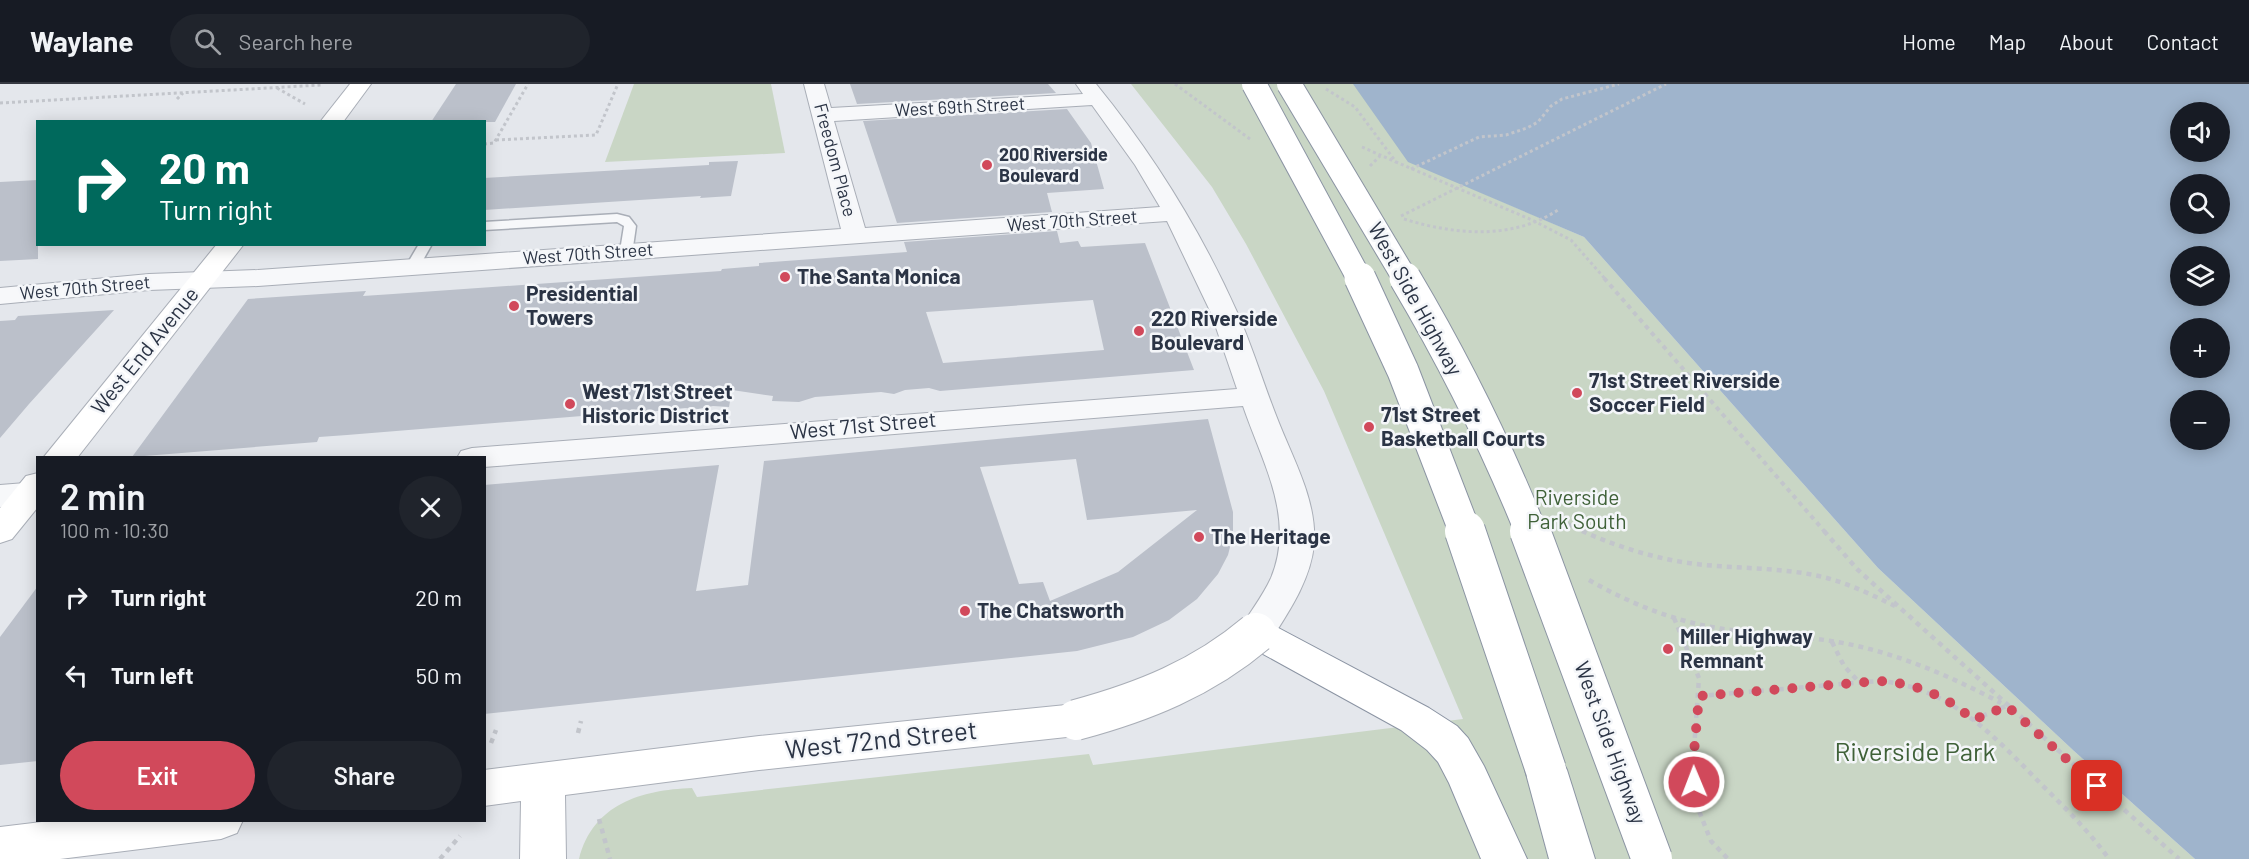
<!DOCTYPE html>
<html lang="en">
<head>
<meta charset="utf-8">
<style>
	:root { --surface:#171b24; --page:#20242c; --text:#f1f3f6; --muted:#9ea1a6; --line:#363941; --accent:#d1495b }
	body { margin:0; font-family:Barlow,sans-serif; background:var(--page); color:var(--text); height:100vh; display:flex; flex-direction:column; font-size:22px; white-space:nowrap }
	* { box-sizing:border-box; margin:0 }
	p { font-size:20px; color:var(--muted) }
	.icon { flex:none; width:33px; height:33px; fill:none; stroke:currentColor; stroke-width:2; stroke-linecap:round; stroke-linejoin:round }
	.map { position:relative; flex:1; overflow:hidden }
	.side { position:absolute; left:36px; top:372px; width:450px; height:366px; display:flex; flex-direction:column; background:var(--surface); border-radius:0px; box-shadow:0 3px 15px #0003 }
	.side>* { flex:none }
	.banner { position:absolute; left:36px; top:36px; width:450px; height:126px; border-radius:0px; box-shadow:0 3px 15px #0003; background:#00695c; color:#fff; overflow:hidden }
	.buttons { position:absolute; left:2170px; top:18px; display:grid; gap:12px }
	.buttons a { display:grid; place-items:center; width:60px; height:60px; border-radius:50%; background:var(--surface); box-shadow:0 3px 15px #0003; font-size:30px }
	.pin { position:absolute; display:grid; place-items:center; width:51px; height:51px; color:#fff; margin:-26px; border-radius:12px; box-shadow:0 3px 9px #0006 }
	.me { position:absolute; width:66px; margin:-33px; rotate:359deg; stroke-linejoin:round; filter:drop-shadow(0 0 4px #0008) }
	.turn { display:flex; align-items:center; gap:21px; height:126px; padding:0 24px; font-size:27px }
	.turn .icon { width:78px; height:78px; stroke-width:2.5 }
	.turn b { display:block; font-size:42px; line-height:51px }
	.round { display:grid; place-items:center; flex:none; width:63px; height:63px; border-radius:32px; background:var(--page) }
	.overview { display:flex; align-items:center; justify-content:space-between; height:102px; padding:0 24px }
	h1 { font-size:36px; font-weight:600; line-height:45px }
	.primary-button { display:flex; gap:12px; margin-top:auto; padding:12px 24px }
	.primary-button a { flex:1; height:69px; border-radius:36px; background:var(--accent); color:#fff; font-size:24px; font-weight:600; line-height:69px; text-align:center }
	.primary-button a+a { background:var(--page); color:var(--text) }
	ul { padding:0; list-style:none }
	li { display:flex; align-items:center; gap:18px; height:78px; padding:0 24px }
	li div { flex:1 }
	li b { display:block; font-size:22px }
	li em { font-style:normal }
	header { display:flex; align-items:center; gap:36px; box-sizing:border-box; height:84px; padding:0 30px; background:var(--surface); border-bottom:2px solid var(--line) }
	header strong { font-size:28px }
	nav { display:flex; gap:33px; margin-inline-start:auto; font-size:21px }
	.search { width:420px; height:54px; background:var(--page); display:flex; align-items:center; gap:15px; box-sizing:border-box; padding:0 21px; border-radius:33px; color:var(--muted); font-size:22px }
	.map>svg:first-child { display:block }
	.green { fill:#c9d6c5 }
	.water { fill:#9fb4cc; fill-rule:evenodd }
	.building { fill:#bbc0ca; fill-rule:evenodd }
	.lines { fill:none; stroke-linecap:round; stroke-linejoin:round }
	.lane-casing { stroke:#a9aeb7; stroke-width:3 }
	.street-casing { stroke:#a9aeb7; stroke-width:2 }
	.secondary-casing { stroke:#a9aeb7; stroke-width:2 }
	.highway-casing { stroke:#8b94a3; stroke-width:2 }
	.path-far2 { stroke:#c2c5cb; stroke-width:3; stroke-dasharray:3 3; stroke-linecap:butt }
	.path-far1 { stroke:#c2c5cb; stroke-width:4; stroke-dasharray:4.5 4.5; stroke-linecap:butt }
	.path { stroke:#c2c5cb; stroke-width:4.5; stroke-dasharray:5 5; stroke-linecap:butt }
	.lane { fill:#f7f8fa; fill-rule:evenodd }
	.street { fill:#f7f8fa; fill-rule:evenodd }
	.secondary { fill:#fff; fill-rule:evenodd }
	.highway { fill:#fff; fill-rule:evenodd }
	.secondary-bridge-casing { stroke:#a9aeb7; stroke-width:42; stroke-linecap:butt }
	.highway-bridge-far2-casing { stroke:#8b94a3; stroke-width:26; stroke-linecap:butt }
	.highway-bridge-far1-casing { stroke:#8b94a3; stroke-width:33; stroke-linecap:butt }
	.highway-bridge-casing { stroke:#8b94a3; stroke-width:42; stroke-linecap:butt }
	.secondary-bridge { stroke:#fff; stroke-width:40 }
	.highway-bridge-far2 { stroke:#fff; stroke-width:24 }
	.highway-bridge-far1 { stroke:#fff; stroke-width:31 }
	.highway-bridge { stroke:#fff; stroke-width:40 }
	.route { stroke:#d1495b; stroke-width:10; stroke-dasharray:0 18 }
	.poi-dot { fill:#d1495b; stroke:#f4f6f9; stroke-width:2 }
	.labels { text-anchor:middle; stroke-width:5; stroke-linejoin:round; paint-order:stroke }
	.far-street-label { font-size:18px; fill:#2b3445; stroke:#f4f6f9 }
	.far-poi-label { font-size:18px; font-weight:bold; fill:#2b3445; stroke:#f4f6f9; text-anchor:start }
	.poi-label { font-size:21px; font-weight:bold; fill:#2b3445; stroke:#f4f6f9; text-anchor:start }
	.street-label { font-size:21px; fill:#2b3445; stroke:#f4f6f9 }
	.park-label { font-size:21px; fill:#3f6138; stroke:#f4f6f9 }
	.near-street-label { font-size:26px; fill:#2b3445; stroke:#f4f6f9 }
	.near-park-label { font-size:26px; fill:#3f6138; stroke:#f4f6f9 }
</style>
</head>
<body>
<header>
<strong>Waylane</strong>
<div class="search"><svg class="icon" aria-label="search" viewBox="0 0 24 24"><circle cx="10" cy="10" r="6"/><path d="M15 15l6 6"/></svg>Search here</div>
<nav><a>Home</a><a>Map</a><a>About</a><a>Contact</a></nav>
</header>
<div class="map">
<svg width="2249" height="775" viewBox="0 0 2249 775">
	<rect width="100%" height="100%" fill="#e4e7ec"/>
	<g class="green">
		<path d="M634,0H771L785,69L605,78Z"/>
		<path d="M1131,0H1605L1466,102L1584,153L1878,484L2074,667L2195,775H579C593,720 641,706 692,704L697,713L1089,670L1093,681L1463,635L1324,307L1246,160L1212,103Z"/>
	</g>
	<path class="water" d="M1353,0H2249V775H2195L2074,667L1878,484L1584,153L1408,78ZM2181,28H2220V68H2181ZM2181,100H2220V140H2181ZM2181,172H2220V212H2181ZM2181,244H2220V284H2181ZM2181,316H2220V356H2181Z"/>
	<g class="building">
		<path d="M456,0H516L495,38H431Z"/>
		<path d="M850,0H1048L1056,9L857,20Z"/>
		<path d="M1067,25L1091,59L1104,105L1047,109L1052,128L897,139L863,37Z"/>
		<path d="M738,77L731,112L700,114L701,112L484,126V94L709,81V78Z"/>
		<path d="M38,96V175L0,177V98Z"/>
		<path d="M1057,147L1060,159L1078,157L1081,163L1145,159L1194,286L940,307L929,304L905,306L894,310L881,308L815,313L799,318L772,317L773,312L732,306L729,323L713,322L698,325L685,324L620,331L582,332L347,351L319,353L317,358L132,373L248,215L366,207L363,212L393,210L721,187L722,185L759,182V179L907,168L904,158ZM1093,216L1104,266L943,279L926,228Z"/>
		<path d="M114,226L29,320L0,354V237L15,236L18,232Z"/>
		<path d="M1208,335L1233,428V451L1228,471L1218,490L1197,515L1169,536L1133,553L1077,567L484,630V401L719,381L696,507L748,501L764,377ZM1076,375L1087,436L1197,426L1118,488L1050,517L1043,498L1019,500L980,383Z"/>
		<path d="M38,502V677L0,681V553Z"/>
	</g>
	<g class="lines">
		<defs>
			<g id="lane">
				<path d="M617,130L629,133L636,142L632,170H622L620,167L624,142L617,138L484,146V138Z"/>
				<path d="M419,160H432L418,185H408L406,182Z"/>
			</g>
			<g id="street">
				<path d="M804,0H824L831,24L1083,10L1076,0H1096C1153,70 1200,145 1237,228C1253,264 1264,302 1279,339C1294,377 1317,417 1314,460C1311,496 1288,529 1269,559L1256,562L1243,559L1238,549C1248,530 1262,514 1271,494C1296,434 1262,378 1243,322L484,383V374H457L461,367L472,364L1237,305L1211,229L1167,137L258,202L149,206L0,220V204L149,190L258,186L841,145ZM1092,21L1135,81L1160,123L865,144L834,37Z"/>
				<path d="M38,398V419L0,423V401Z"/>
			</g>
			<g id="secondary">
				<path d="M350,0H371L343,38H320Z"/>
				<path d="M217,160H244L77,374H43Z"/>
				<path d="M38,389V423L12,455L0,459V424L26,392Z"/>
				<path d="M1076,620L1090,625L1096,636L1090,647L1076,652L759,686L565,711L566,775H520L521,717L484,722V686L759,652Z"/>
				<path d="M58,736H243L237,749L221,755L60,775H0V743Z"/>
			</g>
			<g id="highway">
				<path d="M1256,535L1269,539L1429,624L1457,642L1468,654L1484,682L1527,775H1481L1449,699L1438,678L1427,666L1401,646L1243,559L1237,549L1243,539Z"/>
				<path d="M1546,668L1561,674L1567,686L1595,775H1549L1525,686L1531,674Z"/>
			</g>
		</defs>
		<use href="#lane" class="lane-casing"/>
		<use href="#street" class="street-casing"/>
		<use href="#secondary" class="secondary-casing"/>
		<use href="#highway" class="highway-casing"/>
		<g class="path-far2">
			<path d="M1175,0L1250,55"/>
			<path d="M277,4L305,20"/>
			<path d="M1326,5L1355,23L1396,78L1532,136L1571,156L1606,196"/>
			<path d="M177,15L183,9"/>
			<path d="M0,19L321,1"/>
			<path d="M496,56L596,51L618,0"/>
			<path d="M484,60L494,59L528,0"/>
			<path d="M1362,63L1396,78"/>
			<path d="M1370,82L1380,72"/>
			<path d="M1411,85L1479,53L1506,51L1527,44L1538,38L1551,22L1562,15L1619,0"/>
			<path d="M1401,132L1666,0"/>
			<path d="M1404,135C1455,151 1512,156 1558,126"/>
		</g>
		<g class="path-far1">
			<path d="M1604,194L1825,448"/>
			<path d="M1568,440L1585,448"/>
		</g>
		<g class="path">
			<path d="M1582,447C1618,463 1656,475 1696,480C1738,485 1781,483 1823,493C1848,499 1872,511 1895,522"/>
			<path d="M1824,447L1858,486L2179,775"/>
			<path d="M1589,496C1629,519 1671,536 1717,544C1760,551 1804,551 1848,560C1902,571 1952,593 2001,619"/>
			<path d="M1674,534L1699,594L1693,680L1695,717L1711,757L1728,775"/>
			<path d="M1832,558L1844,582L1858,597"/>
			<path d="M1699,612L1878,597C1949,602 1994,652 2041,700C2065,724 2089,747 2109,775"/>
			<path d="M1973,636L2006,622"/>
			<path d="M578,649L581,637"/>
			<path d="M491,659L496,646"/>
			<path d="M599,735L610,775"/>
			<path d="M440,775L460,752"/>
		</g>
		<use href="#lane" class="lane"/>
		<use href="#street" class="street"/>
		<use href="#secondary" class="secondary"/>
		<use href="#highway" class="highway"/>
		<defs>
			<path id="secondary-bridge" d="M1076,636C1143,618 1203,594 1256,549"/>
			<g id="highway-bridge-far2">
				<path d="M1254,0L1360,196"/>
				<path d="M1289,0L1406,196"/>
			</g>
			<g id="highway-bridge-far1">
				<path d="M1360,194L1403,287L1465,448"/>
				<path d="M1405,194C1453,275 1496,361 1531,448"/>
			</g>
			<g id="highway-bridge">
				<path d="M1465,447L1546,686"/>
				<path d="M1530,447L1652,775"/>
			</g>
		</defs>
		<use href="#secondary-bridge" class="secondary-bridge-casing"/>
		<use href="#highway-bridge-far2" class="highway-bridge-far2-casing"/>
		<use href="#highway-bridge-far1" class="highway-bridge-far1-casing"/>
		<use href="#highway-bridge" class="highway-bridge-casing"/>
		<use href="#secondary-bridge" class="secondary-bridge"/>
		<use href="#highway-bridge-far2" class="highway-bridge-far2"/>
		<use href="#highway-bridge-far1" class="highway-bridge-far1"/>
		<use href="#highway-bridge" class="highway-bridge"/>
	</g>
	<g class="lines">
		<path class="route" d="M1694,698L1693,680L1699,612L1878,597C1914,599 1946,611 1973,636L2007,622L2097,702"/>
	</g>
	<g class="poi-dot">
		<circle cx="987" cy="81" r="6"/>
		<circle cx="785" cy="193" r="6"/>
		<circle cx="514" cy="222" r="6"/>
		<circle cx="1139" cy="247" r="6"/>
		<circle cx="1577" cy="309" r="6"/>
		<circle cx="570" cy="320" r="6"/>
		<circle cx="1369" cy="343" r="6"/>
		<circle cx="1199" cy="453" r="6"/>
		<circle cx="965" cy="527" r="6"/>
		<circle cx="1668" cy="565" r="6"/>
	</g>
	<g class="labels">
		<g class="far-street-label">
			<text transform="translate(960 23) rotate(-3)" y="6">West 69th Street</text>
			<text transform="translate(835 76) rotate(75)" y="6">Freedom Place</text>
			<text transform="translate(1072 137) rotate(-4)" y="6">West 70th Street</text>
			<text transform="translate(588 170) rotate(-4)" y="6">West 70th Street</text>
			<text transform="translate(85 204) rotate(-5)" y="6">West 70th Street</text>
		</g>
		<g class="far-poi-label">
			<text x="999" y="77">200 Riverside<tspan x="999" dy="21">Boulevard</tspan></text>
		</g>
		<g class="poi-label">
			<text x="797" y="200">The Santa Monica</text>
			<text x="526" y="217">Presidential<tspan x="526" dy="24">Towers</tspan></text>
			<text x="1151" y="242">220 Riverside<tspan x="1151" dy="24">Boulevard</tspan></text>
			<text x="1589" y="304">71st Street Riverside<tspan x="1589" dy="24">Soccer Field</tspan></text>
			<text x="582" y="315">West 71st Street<tspan x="582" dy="24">Historic District</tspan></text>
			<text x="1381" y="338">71st Street<tspan x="1381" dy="24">Basketball Courts</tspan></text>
			<text x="1211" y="460">The Heritage</text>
			<text x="977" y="534">The Chatsworth</text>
			<text x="1680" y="560">Miller Highway<tspan x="1680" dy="24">Remnant</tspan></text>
		</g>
		<g class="street-label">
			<text transform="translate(1415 215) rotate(61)" y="7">West Side Highway</text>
			<text transform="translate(145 267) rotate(-51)" y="7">West End Avenue</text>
			<text transform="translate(863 342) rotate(-5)" y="7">West 71st Street</text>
			<text transform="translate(1610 659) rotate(70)" y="7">West Side Highway</text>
		</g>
		<g class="park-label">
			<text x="1577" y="421">Riverside<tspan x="1577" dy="24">Park South</tspan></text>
		</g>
		<g class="near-street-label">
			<text transform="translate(881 656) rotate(-6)" y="9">West 72nd Street</text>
		</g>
		<g class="near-park-label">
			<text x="1915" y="677">Riverside Park</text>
		</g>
	</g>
</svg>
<div class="buttons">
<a><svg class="icon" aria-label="sound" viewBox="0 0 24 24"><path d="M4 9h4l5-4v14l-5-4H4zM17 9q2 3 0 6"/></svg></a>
<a><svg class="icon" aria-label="search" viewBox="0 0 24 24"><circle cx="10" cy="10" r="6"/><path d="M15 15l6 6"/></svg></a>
<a><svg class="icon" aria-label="layers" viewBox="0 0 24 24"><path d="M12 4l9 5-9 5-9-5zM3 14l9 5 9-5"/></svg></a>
<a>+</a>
<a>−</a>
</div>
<div class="pin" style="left:2097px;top:702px;background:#d93025"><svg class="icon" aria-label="arrive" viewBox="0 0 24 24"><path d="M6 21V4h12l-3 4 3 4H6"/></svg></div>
<svg class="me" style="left:1694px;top:698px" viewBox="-20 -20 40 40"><circle r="17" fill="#d1495b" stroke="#fff" stroke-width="3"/><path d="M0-11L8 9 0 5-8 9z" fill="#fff"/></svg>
<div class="banner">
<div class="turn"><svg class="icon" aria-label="right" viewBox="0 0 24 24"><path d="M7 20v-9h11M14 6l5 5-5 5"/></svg><div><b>20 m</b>Turn right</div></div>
</div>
<section class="side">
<div class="overview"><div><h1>2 min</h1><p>100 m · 10:30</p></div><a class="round"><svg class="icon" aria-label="close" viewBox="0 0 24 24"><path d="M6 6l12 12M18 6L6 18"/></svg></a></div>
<ul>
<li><svg class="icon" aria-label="right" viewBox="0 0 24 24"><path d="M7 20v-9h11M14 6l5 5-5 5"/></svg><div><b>Turn right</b></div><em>20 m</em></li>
<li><svg class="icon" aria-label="left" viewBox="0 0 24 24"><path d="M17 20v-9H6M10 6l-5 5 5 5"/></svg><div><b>Turn left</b></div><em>50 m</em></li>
</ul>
<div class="primary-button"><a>Exit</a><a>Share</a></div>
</section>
</div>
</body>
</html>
